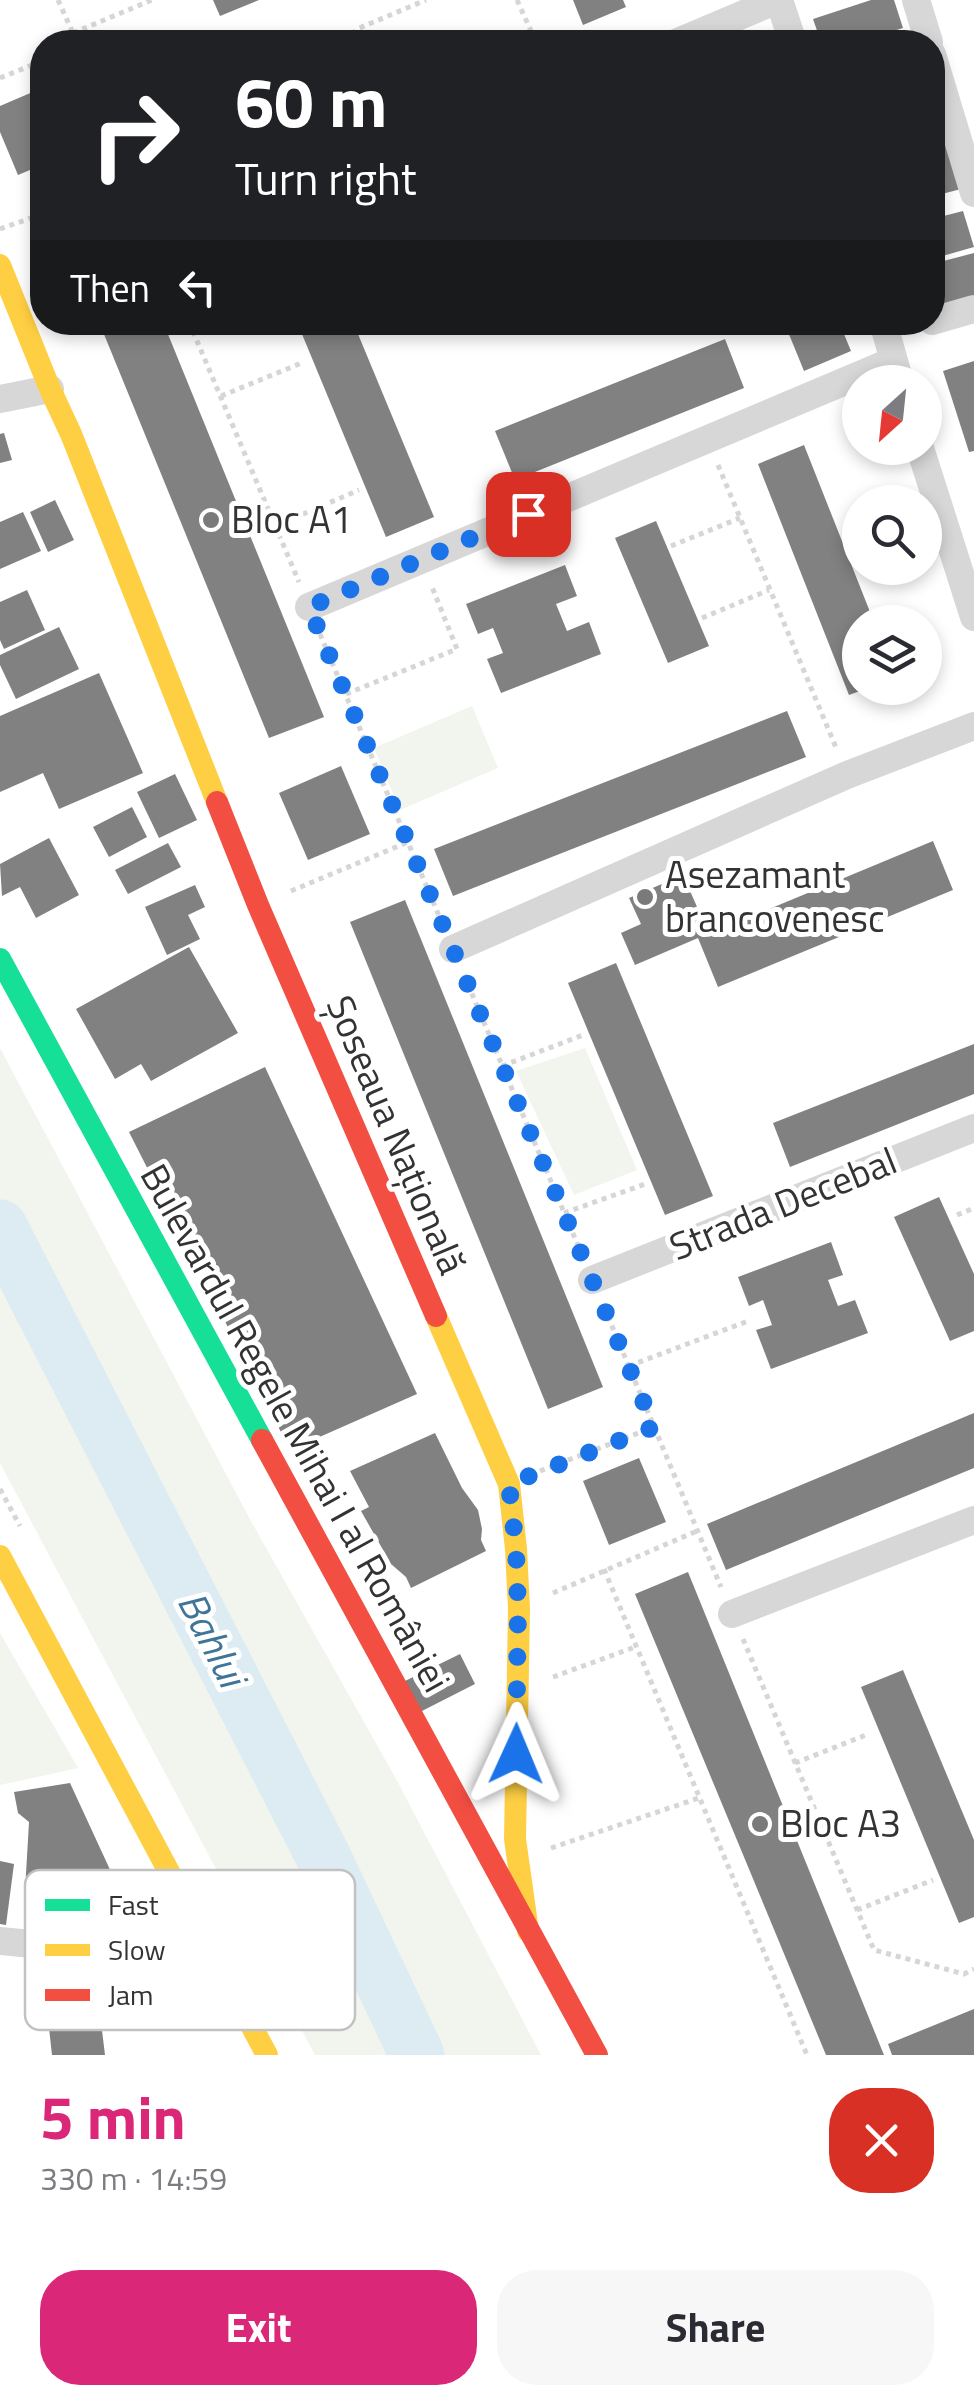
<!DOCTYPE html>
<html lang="en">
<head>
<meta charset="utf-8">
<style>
	:root { --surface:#fff; --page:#f7f7f7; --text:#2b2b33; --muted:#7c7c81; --accent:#db2777 }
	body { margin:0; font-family:"Titillium Web",sans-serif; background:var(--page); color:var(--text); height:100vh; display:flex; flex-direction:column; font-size:38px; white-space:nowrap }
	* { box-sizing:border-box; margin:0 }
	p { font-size:32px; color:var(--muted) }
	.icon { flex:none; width:55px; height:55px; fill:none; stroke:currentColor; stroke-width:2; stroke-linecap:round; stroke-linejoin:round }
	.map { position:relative; height:2055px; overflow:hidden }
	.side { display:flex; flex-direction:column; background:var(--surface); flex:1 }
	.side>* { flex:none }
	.guide { position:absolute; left:30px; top:30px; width:915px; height:305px; border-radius:40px; box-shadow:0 5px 15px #0003; background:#202124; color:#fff; overflow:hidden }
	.needle { width:65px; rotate:207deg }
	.buttons { position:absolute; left:842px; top:365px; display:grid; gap:20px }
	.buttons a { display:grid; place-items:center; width:100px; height:100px; border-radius:50%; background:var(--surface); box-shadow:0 5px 15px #0003; font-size:50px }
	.pin { position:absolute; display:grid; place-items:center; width:85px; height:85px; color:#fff; margin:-42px; border-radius:20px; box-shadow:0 5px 15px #0006 }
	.me { position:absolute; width:110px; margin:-55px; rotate:1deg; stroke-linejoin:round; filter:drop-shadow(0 0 8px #0008) }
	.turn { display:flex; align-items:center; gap:35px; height:210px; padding:0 40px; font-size:45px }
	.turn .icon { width:130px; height:130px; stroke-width:2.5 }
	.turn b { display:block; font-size:70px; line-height:85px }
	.then { display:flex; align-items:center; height:95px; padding:0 40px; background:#0003; gap:20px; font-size:38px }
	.round { display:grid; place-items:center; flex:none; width:105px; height:105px; border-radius:40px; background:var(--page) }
	.summary { display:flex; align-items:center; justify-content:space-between; height:170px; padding:0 40px }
	h1 { font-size:60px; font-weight:700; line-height:75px; color:var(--accent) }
	.primary-button { display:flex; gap:20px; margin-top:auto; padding:20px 40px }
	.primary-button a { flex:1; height:115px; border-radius:40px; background:var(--accent); color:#fff; font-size:40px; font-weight:700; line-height:115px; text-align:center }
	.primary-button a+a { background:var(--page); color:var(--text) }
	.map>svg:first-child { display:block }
	.green { fill:#f1f5ed }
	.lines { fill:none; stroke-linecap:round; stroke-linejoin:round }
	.river { stroke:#ddebf3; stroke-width:55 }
	.building { fill:#818181 }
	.path { stroke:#d6d6d6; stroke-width:5; stroke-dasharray:5 5; stroke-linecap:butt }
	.street { stroke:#d7d7d7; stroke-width:28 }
	.fast { stroke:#16e098; stroke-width:22 }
	.slow { stroke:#ffcf43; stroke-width:22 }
	.jam { stroke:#f24e42; stroke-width:22 }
	.route { stroke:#1a73e8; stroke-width:18; stroke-dasharray:0 32.4 }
	.poi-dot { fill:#7a7a7a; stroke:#fff; stroke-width:4 }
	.labels { text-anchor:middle; stroke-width:10; stroke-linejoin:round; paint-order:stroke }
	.poi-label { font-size:38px; fill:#333; stroke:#fff; text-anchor:start }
	.street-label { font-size:38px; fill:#333; stroke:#fff }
	.water-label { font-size:40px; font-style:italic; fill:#3f7597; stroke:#fff }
	.key { fill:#fff; stroke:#c2c2c2; stroke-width:2.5 }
	.key-label { font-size:28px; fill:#333 }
</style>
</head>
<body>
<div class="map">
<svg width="974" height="2055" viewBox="0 0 974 2055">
	<rect width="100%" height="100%" fill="#fff"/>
	<g class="green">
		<path d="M472,706L498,768L400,810L374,748Z"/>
		<path d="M0,1048L252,1523L395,1777L541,2055H315L0,1463Z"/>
		<path d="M585,1048L637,1170L574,1195L516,1071Z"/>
		<path d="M0,1633L78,1768L0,1785Z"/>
	</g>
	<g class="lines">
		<path class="river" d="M0,1227L324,1858L417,2055"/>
	</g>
	<g class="building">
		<path d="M213,0H259L220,16Z"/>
		<path d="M573,0H623L626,7L583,25Z"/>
		<path d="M871,0H894L903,28L858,42H821L813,19Z"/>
		<path d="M42,88V165L18,175L0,132V106Z"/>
		<path d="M947,137L961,189L938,195L932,174V141Z"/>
		<path d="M963,211L974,247L932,259V219Z"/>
		<path d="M974,253V296L936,306L932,292V264Z"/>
		<path d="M99,322H163L324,717L269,738Z"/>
		<path d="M297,322H353L434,517L386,537Z"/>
		<path d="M784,322H839L851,351L804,371Z"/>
		<path d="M725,339L744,388L515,480L495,431Z"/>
		<path d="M974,361V451L969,452L943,371Z"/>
		<path d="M4,433L12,460L0,463V434Z"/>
		<path d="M804,445L874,622H860V688H868L849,695L758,464Z"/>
		<path d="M55,500L74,540L48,552L30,512Z"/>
		<path d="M23,512L41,551L0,569V522Z"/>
		<path d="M656,521L709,646L668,663L615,538Z"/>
		<path d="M565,565L577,596L556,604L567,631L589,622L601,654L501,693L487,659L503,653L493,628L478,634L466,604Z"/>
		<path d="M27,590L45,630L4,649L0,640V602Z"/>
		<path d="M59,627L79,669L16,699L0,665V655Z"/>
		<path d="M99,673L143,773L59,809L43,773L0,792V716Z"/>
		<path d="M787,711L806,757L453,896L434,849Z"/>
		<path d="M341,766L370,834L308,860L279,793Z"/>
		<path d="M175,774L197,820L159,838L137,792Z"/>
		<path d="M132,807L147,837L109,857L93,827Z"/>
		<path d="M49,838L79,895L36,918L20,887L2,896L0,864Z"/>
		<path d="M933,841L953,890L718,987L698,938L635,965L621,933L641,924L629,898L683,875L709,934Z"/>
		<path d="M168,843L181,867L128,894L115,870Z"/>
		<path d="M195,885L205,907L188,915L200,939L167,955L145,907Z"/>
		<path d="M405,900L603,1387L548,1409L350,922Z"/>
		<path d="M189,947L238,1033L151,1081L141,1064L115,1079L76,1009Z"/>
		<path d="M616,963L713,1196L665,1215L568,983Z"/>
		<path d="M974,1044V1094L790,1167L773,1123Z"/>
		<path d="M265,1067L417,1394L290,1450L129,1132Z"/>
		<path d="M939,1197L974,1274V1331L950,1341L894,1217Z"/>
		<path d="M831,1242L843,1275L828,1280L838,1306L855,1300L868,1333L771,1369L756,1330L772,1325L763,1300L749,1306L738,1277Z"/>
		<path d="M974,1413V1468L726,1570L707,1524Z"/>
		<path d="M435,1433L462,1488L478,1510L482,1529L481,1540L486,1551L411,1588L406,1577L391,1564L361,1511L369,1507L350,1471Z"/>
		<path d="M639,1458L666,1522L609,1545L583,1481Z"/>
		<path d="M688,1572L884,2055H826L635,1594Z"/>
		<path d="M460,1654L475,1684L418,1713L403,1682Z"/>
		<path d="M903,1670L974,1840V1917L959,1923L861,1687Z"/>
		<path d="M70,1783L130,1913L117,1933L45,1921L46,1912L24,1908L29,1822L18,1813L14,1792Z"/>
		<path d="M0,1861L14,1864L6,1925L0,1924Z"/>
		<path d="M974,2009V2055H892L888,2044Z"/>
		<path d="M85,2014L86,2024L101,2022L105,2055H52L48,2019Z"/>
	</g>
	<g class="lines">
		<g class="path">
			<path d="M58,0L77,42"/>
			<path d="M517,0L536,42"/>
			<path d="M73,33L152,0"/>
			<path d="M346,42L357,29L426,0"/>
			<path d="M0,78L42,61"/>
			<path d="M0,229L42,214"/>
			<path d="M189,322L299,582"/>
			<path d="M221,396L304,362"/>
			<path d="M718,465L837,750"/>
			<path d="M275,526L359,490"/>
			<path d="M671,546L740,518"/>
			<path d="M702,618L769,590"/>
			<path d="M320,634L442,923"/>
			<path d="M346,694L457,649L432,587"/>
			<path d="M291,891L408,842"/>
			<path d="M464,975L582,1255"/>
			<path d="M502,1066L583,1035"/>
			<path d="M564,1213L648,1183"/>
			<path d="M957,1215L974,1208"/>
			<path d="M604,1307L721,1587"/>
			<path d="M629,1366L748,1321"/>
			<path d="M540,1471L654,1427"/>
			<path d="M0,1489L20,1526"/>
			<path d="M604,1569L807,2055"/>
			<path d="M553,1593L697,1531"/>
			<path d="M743,1639L874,1950L964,1974L974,1969"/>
			<path d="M553,1677L635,1647"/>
			<path d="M795,1763L866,1735"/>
			<path d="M551,1848L699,1798"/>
			<path d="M857,1910L933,1880"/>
		</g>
		<g class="street">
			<path d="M779,0L793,42"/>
			<path d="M916,0L929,42"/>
			<path d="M678,42L777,0"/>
			<path d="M932,54L974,193"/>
			<path d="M932,321L974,309"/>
			<path d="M883,322L900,382"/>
			<path d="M0,399L50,389"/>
			<path d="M920,448L974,617"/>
			<path d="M309,607L893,361"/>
			<path d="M453,949L847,775L974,726"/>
			<path d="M592,1280L974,1128"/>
			<path d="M732,1614L974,1520"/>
			<path d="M0,1941L177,1958L205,1942"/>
		</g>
		<path class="fast" d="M0,959L262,1440"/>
		<g class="slow">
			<path d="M0,265L50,389L71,434L217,802"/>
			<path d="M436,1316L509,1484L516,1549L519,1609L515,1839L528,1931"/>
			<path d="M0,1556L267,2055"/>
		</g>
		<g class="jam">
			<path d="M217,802L258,905L436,1316"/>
			<path d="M262,1440L597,2055"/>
		</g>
	</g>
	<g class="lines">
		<path class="route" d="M516,1754L518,1608L516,1549L509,1484L654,1427L309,607L528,514"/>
	</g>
	<g class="poi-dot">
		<circle cx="211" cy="520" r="10"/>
		<circle cx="645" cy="897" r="10"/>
		<circle cx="760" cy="1824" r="10"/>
	</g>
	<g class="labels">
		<g class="poi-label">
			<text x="231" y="533">Bloc A1</text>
			<text x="665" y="888">Asezamant<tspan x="665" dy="44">brancovenesc</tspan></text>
			<text x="780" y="1837">Bloc A3</text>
		</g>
		<g class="street-label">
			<text transform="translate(396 1135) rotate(67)" y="13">Șoseaua Națională</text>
			<text transform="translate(783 1204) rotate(-22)" y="13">Strada Decebal</text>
			<text transform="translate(295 1428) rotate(61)" y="13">Bulevardul Regele Mihai I al României</text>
		</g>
		<g class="water-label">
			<text transform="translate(212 1639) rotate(63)" y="14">Bahlui</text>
		</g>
	</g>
	<rect x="25" y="1870" width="330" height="160" rx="15" class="key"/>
	<rect x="45" y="1899" width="45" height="12" fill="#16e098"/>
	<rect x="45" y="1944" width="45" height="12" fill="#ffcf43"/>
	<rect x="45" y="1989" width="45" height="12" fill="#f24e42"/>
	<g class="key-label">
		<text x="108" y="1915">Fast</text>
		<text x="108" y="1960">Slow</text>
		<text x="108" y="2005">Jam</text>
	</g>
</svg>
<div class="buttons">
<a><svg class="needle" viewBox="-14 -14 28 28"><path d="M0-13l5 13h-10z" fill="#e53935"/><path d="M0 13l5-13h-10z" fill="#7c7c81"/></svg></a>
<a><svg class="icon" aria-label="search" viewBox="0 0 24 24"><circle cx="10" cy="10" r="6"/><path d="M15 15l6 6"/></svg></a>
<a><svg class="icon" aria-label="layers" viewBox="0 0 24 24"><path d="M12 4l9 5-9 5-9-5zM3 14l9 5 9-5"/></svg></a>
</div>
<div class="pin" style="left:528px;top:514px;background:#d93025"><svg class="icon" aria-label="arrive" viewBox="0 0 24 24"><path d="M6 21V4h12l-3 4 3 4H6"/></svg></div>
<svg class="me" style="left:516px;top:1754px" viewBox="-20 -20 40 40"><path d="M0-17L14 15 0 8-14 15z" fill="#1a73e8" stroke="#fff" stroke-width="4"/></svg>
<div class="guide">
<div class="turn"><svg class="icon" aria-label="right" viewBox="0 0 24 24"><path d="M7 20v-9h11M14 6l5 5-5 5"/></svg><div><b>60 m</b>Turn right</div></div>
<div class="then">Then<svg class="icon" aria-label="left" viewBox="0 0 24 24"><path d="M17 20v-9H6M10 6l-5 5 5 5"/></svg></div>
</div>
</div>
<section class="side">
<div class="summary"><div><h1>5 min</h1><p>330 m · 14:59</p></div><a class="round" style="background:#d93025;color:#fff"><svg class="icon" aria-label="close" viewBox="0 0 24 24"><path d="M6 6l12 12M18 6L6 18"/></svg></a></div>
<div class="primary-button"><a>Exit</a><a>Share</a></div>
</section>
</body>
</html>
